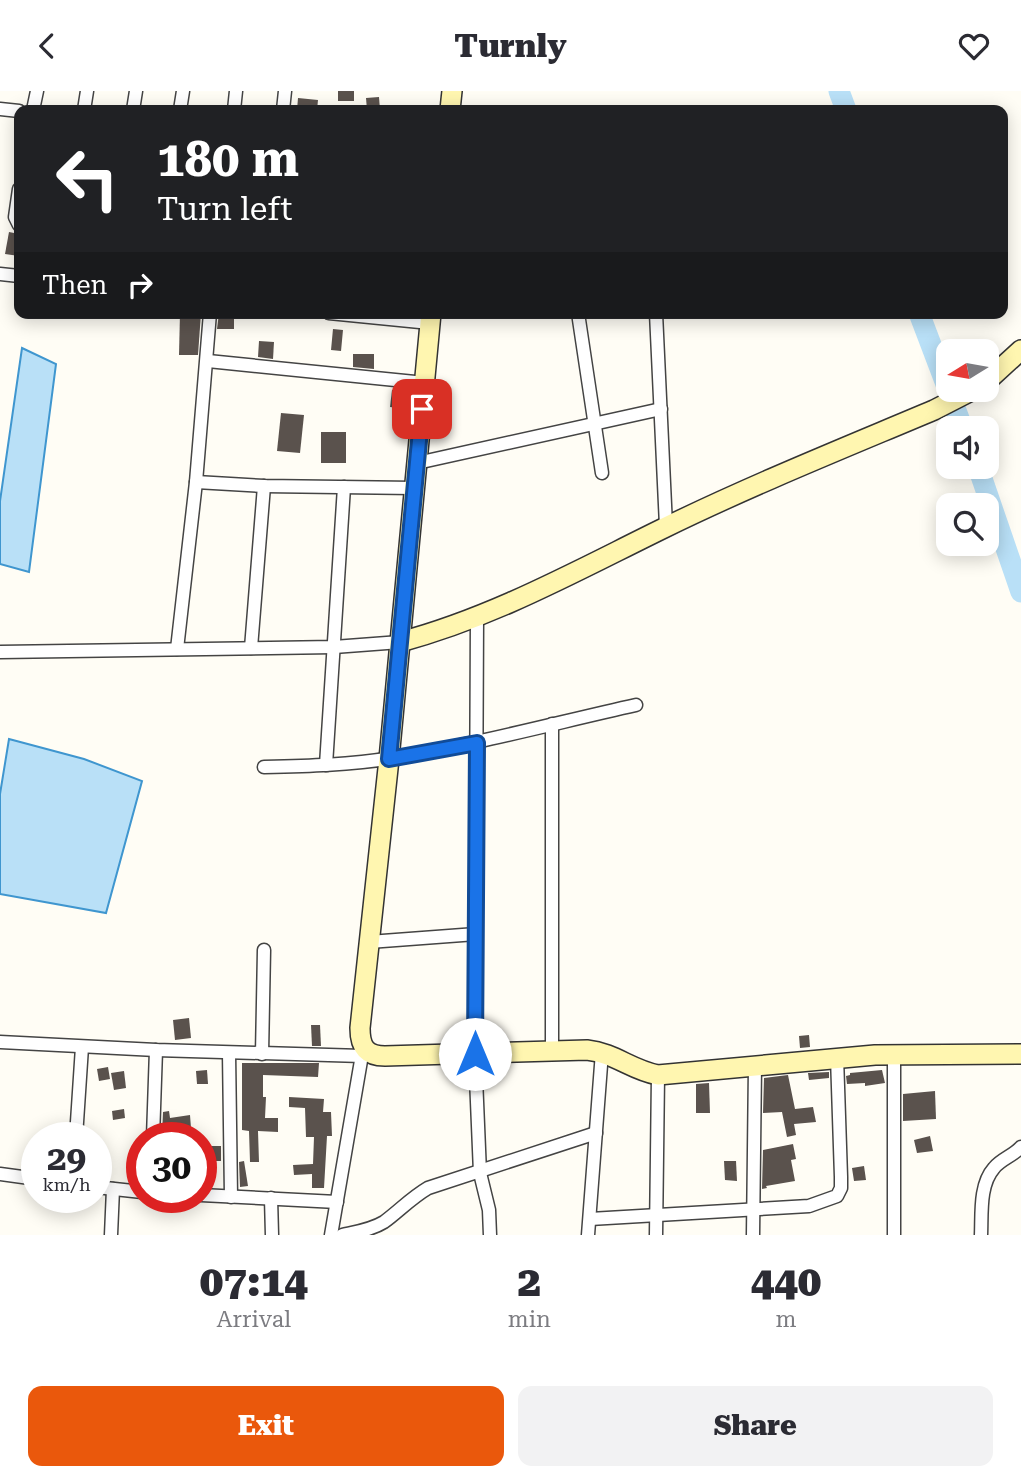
<!DOCTYPE html>
<html lang="en">
<head>
<meta charset="utf-8">
<style>
	:root { --surface:#fff; --page:#f2f2f3; --text:#2b2b33; --muted:#7c7c81; --accent:#ea580c }
	body { margin:0; font-family:"Roboto Serif",serif; background:var(--page); color:var(--text); height:100vh; display:flex; flex-direction:column; font-size:26px; white-space:nowrap }
	* { box-sizing:border-box; margin:0 }
	p { font-size:23px; color:var(--muted) }
	.icon { flex:none; width:38px; height:38px; fill:none; stroke:currentColor; stroke-width:2; stroke-linecap:round; stroke-linejoin:round }
	.map { position:relative; height:1144px; overflow:hidden }
	.details { display:flex; flex-direction:column; background:var(--surface); flex:1 }
	.details>* { flex:none }
	.top-card { position:absolute; left:14px; top:14px; width:994px; height:214px; border-radius:14px; box-shadow:0 4px 18px #0003; background:#202124; color:#fff; overflow:hidden }
	.needle { width:46px; rotate:259deg }
	.tools { position:absolute; left:936px; top:248px; display:grid; gap:14px }
	.tools a { display:grid; place-items:center; width:63px; height:63px; border-radius:14px; background:var(--surface); box-shadow:0 4px 18px #0003; font-size:35px }
	.speed { position:absolute; left:21px; top:1031px; display:flex; gap:14px; font-size:35px; font-weight:700; text-align:center }
	.speed>* { display:grid; place-content:center; width:91px; height:91px; border-radius:50%; background:var(--surface); box-shadow:0 4px 18px #0003; line-height:1 }
	.speed small { font-size:18px; font-weight:400 }
	.speed .limit { border:10px solid #d22; background:#fff; color:#111 }
	.pin { position:absolute; display:grid; place-items:center; width:60px; height:60px; color:#fff; margin:-30px; border-radius:14px; box-shadow:0 4px 10px #0006 }
	.me { position:absolute; width:77px; margin:-38px; rotate:0deg; stroke-linejoin:round; filter:drop-shadow(0 0 5px #0008) }
	.turn { display:flex; align-items:center; gap:24px; height:147px; padding:0 28px; font-size:32px }
	.turn .icon { width:91px; height:91px; stroke-width:2.5 }
	.turn b { display:block; font-size:49px; line-height:60px }
	.then { display:flex; align-items:center; height:66px; padding:0 28px; background:#0003; gap:14px; font-size:26px }
	.eta { display:flex; justify-content:space-evenly; align-items:center; height:119px; text-align:center }
	.eta b { font-size:42px; font-weight:800; line-height:49px }
	.action { display:flex; gap:14px; margin-top:auto; padding:14px 28px }
	.action a { flex:1; height:80px; border-radius:14px; background:var(--accent); color:#fff; font-size:28px; font-weight:800; line-height:80px; text-align:center }
	.action a+a { background:var(--page); color:var(--text) }
	header { display:flex; justify-content:space-between; align-items:center; height:91px; padding:0 28px; background:var(--surface); font-size:32px; font-weight:800 }
	.map>svg:first-child { display:block }
	.water { fill:#b9e0f7; stroke:#3f96cf; stroke-width:2 }
	.lines { fill:none; stroke-linecap:round; stroke-linejoin:round }
	.river { stroke:#b9e0f7; stroke-width:21 }
	.building { fill:#5a524d }
	.street-casing { stroke:#444; stroke-width:15 }
	.secondary-casing { stroke:#333; stroke-width:22 }
	.street { stroke:#fff; stroke-width:12 }
	.secondary { stroke:#fff6b0; stroke-width:19 }
	.route-casing { stroke:#114b97; stroke-width:18 }
	.route { stroke:#1a73e8; stroke-width:12 }
</style>
</head>
<body>
<header><svg class="icon" aria-label="back" viewBox="0 0 24 24"><path d="M15 5l-7 7 7 7"/></svg>Turnly<svg class="icon" aria-label="heart" viewBox="0 0 24 24"><path d="M12 20l-8-8c-3-5 5-10 8-4 3-6 11-1 8 4z"/></svg></header>
<div class="map">
<svg width="1021" height="1144" viewBox="0 0 1021 1144">
	<rect width="100%" height="100%" fill="#fffdf5"/>
	<g class="water">
		<path d="M22,257L56,273L29,481L0,473V410Z"/>
		<path d="M9,648L84,668L142,690L106,822L0,803V703Z"/>
	</g>
	<g class="lines">
		<g class="river">
			<path d="M839,0L846,19"/>
			<path d="M919,222L963,338"/>
			<path d="M978,376L1021,501"/>
		</g>
	</g>
	<g class="building">
		<rect x="338" y="0" width="16" height="10"/>
		<path d="M379,6L380,19H367L366,7Z"/>
		<path d="M298,7L318,9L317,19H297Z"/>
		<path d="M9,141L19,143V165L5,163Z"/>
		<path d="M180,222H201L198,264H179Z"/>
		<path d="M219,222H234V238H217Z"/>
		<path d="M333,238L343,239L341,260L331,259Z"/>
		<path d="M259,250L274,251L273,268L258,266Z"/>
		<path d="M353,263H374V278L353,276Z"/>
		<path d="M392,299L407,300L406,318L390,316Z"/>
		<path d="M281,322L304,324L300,362L277,360Z"/>
		<rect x="321" y="341" width="25" height="31"/>
		<path d="M189,927L191,947L175,949L173,929Z"/>
		<path d="M311,934H320L321,955H312Z"/>
		<path d="M809,944L810,956L800,957L799,945Z"/>
		<path d="M242,972H319L318,986L263,984V1006H266L265,1027H278V1041L258,1040L259,1071H250L249,1040L242,1039Z"/>
		<path d="M108,976L110,988L99,990L97,978Z"/>
		<path d="M207,979L208,993H197L196,980Z"/>
		<path d="M882,979L885,992L865,995V992L847,993L846,985L850,984V982Z"/>
		<path d="M124,980L126,997L114,999L111,982Z"/>
		<path d="M829,981V987L809,989L808,982Z"/>
		<path d="M788,984L795,1018L813,1016L816,1031L794,1033L796,1044L787,1046L782,1021L763,1022L764,987Z"/>
		<path d="M709,992L710,1022H696V993Z"/>
		<path d="M935,1000L936,1028L903,1030V1003Z"/>
		<path d="M289,1006L324,1008L323,1021H331L332,1045H327L324,1097H312V1083L294,1084L293,1074L313,1073L314,1046H306L305,1017L289,1016Z"/>
		<path d="M124,1018L125,1027L113,1029L112,1020Z"/>
		<path d="M169,1020L170,1027L190,1024L191,1037L175,1039L176,1046H162L163,1021Z"/>
		<path d="M930,1045L933,1060L917,1062L914,1049Z"/>
		<path d="M793,1053L796,1068L791,1069L795,1090L766,1095L767,1097L762,1098L763,1059Z"/>
		<rect x="204" y="1055" width="17" height="15"/>
		<path d="M244,1070L248,1095L240,1096L239,1071Z"/>
		<path d="M724,1070H736L737,1090L725,1089Z"/>
		<path d="M864,1075L866,1089L854,1090L852,1077Z"/>
	</g>
	<g class="lines">
		<defs>
			<g id="street">
				<path d="M0,18L19,20"/>
				<path d="M33,19L37,0"/>
				<path d="M84,19L87,0"/>
				<path d="M133,19L136,0"/>
				<path d="M180,19L183,0"/>
				<path d="M234,19L236,0"/>
				<path d="M283,19L285,0"/>
				<path d="M19,98L15,126L19,134"/>
				<path d="M0,183L19,185"/>
				<path d="M329,222L430,232"/>
				<path d="M578,222L602,382"/>
				<path d="M656,222L666,435"/>
				<path d="M208,270L425,292"/>
				<path d="M417,372L661,318"/>
				<path d="M196,391L264,395L414,397"/>
				<path d="M477,526L475,963L480,1082L489,1119L490,1144"/>
				<path d="M251,557L264,395"/>
				<path d="M177,558L196,391L210,222"/>
				<path d="M0,561L334,556L400,551"/>
				<path d="M326,674L344,396"/>
				<path d="M264,676C307,675 350,674 392,667C474,654 555,632 636,614"/>
				<path d="M369,851L476,843"/>
				<path d="M0,951L156,959L362,965"/>
				<path d="M552,960V633"/>
				<path d="M229,962L231,1106"/>
				<path d="M262,963L264,859"/>
				<path d="M76,1046L82,956"/>
				<path d="M153,1046L156,959"/>
				<path d="M0,1083L37,1088"/>
				<path d="M96,1096L142,1101"/>
				<path d="M201,1104L337,1111"/>
				<path d="M271,1107L272,1144"/>
				<path d="M590,1128L809,1115L837,1105L841,1097V1086L837,966"/>
				<path d="M111,1144L113,1098"/>
				<path d="M331,1144L363,958"/>
				<path d="M342,1144C356,1141 371,1139 384,1131C399,1120 411,1107 428,1097L596,1042"/>
				<path d="M588,1144L602,961"/>
				<path d="M656,1144L658,984"/>
				<path d="M753,1144L755,974"/>
				<path d="M894,1144V964"/>
				<path d="M981,1144C982,1123 979,1094 994,1077C1001,1068 1013,1065 1021,1056"/>
			</g>
			<g id="secondary">
				<path d="M450,19L452,0"/>
				<path d="M431,222L389,668L360,937C360,956 366,965 385,965L587,959C615,962 631,979 658,984L875,964L1021,963"/>
				<path d="M987,290L1021,259"/>
				<path d="M400,551C494,526 578,479 664,437C752,394 844,357 934,319L973,299"/>
			</g>
		</defs>
		<use href="#street" class="street-casing"/>
		<use href="#secondary" class="secondary-casing"/>
		<use href="#street" class="street"/>
		<use href="#secondary" class="secondary"/>
	</g>
	<g class="lines">
		<defs>
			<path id="route" d="M422,318L389,668L477,652L475,963"/>
		</defs>
		<use href="#route" class="route-casing"/>
		<use href="#route" class="route"/>
	</g>
</svg>
<div class="tools">
<a><svg class="needle" viewBox="-14 -14 28 28"><path d="M0-13l5 13h-10z" fill="#e53935"/><path d="M0 13l5-13h-10z" fill="#7c7c81"/></svg></a>
<a><svg class="icon" aria-label="sound" viewBox="0 0 24 24"><path d="M4 9h4l5-4v14l-5-4H4zM17 9q2 3 0 6"/></svg></a>
<a><svg class="icon" aria-label="search" viewBox="0 0 24 24"><circle cx="10" cy="10" r="6"/><path d="M15 15l6 6"/></svg></a>
</div>
<div class="speed"><div>29<small>km/h</small></div><div class="limit">30</div></div>
<div class="pin" style="left:422px;top:318px;background:#d93025"><svg class="icon" aria-label="arrive" viewBox="0 0 24 24"><path d="M6 21V4h12l-3 4 3 4H6"/></svg></div>
<svg class="me" style="left:475px;top:963px" viewBox="-20 -20 40 40"><circle r="19" fill="#fff"/><path d="M0-13L10 11 0 6-10 11z" fill="#1a73e8"/></svg>
<div class="top-card">
<div class="turn"><svg class="icon" aria-label="left" viewBox="0 0 24 24"><path d="M17 20v-9H6M10 6l-5 5 5 5"/></svg><div><b>180 m</b>Turn left</div></div>
<div class="then">Then<svg class="icon" aria-label="right" viewBox="0 0 24 24"><path d="M7 20v-9h11M14 6l5 5-5 5"/></svg></div>
</div>
</div>
<section class="details">
<div class="eta">
<div><b>07:14</b><p>Arrival</p></div>
<div><b>2</b><p>min</p></div>
<div><b>440</b><p>m</p></div>
</div>
<div class="action"><a>Exit</a><a>Share</a></div>
</section>
</body>
</html>
